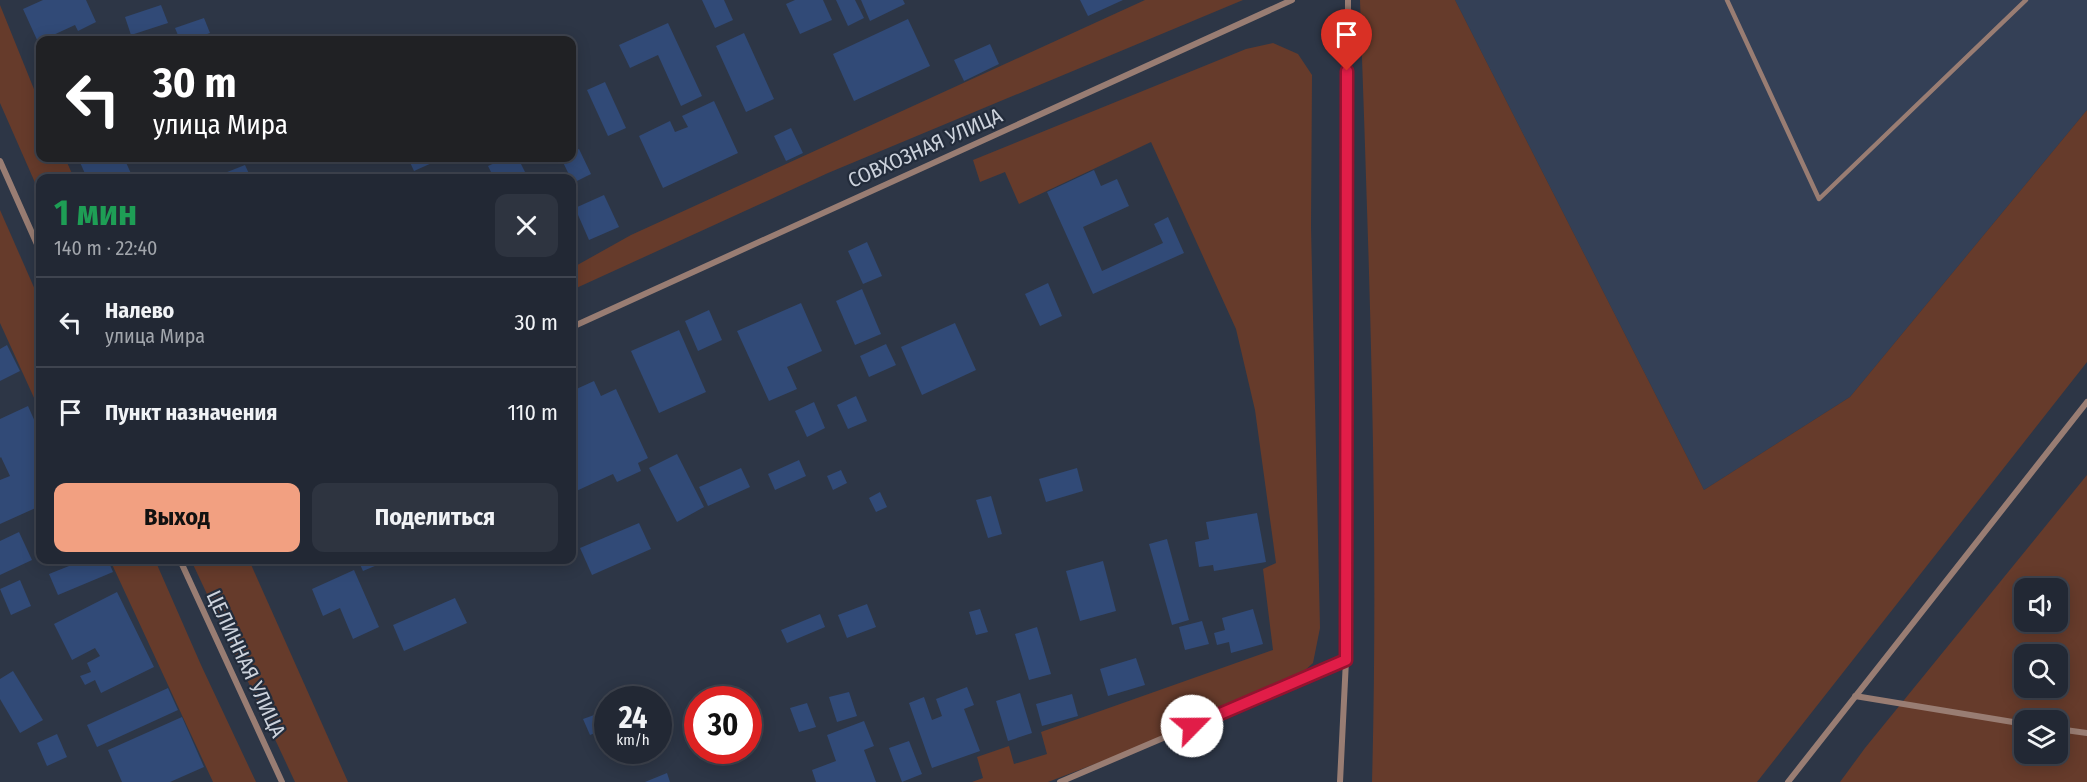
<!DOCTYPE html>
<html lang="ru">
<head>
<meta charset="utf-8">
<style>
	:root { --surface:#222834; --page:#2e3440; --text:#f1f3f6; --muted:#a2a6ac; --line:#3f444f; --accent:#f2a081 }
	body { margin:0; font-family:"Fira Sans Condensed",sans-serif; background:var(--page); color:var(--text); height:100vh; display:flex; flex-direction:column; font-size:22px; white-space:nowrap }
	* { box-sizing:border-box; margin:0 }
	p { font-size:20px; color:var(--muted) }
	.icon { flex:none; width:33px; height:33px; fill:none; stroke:currentColor; stroke-width:2; stroke-linecap:round; stroke-linejoin:round }
	.map { position:relative; flex:1; overflow:hidden }
	.side { position:absolute; left:36px; top:174px; width:540px; height:390px; display:flex; flex-direction:column; background:var(--surface); border-radius:12px; box-shadow:0 3px 15px #0003,0 0 0 2px var(--line) }
	.side>* { flex:none }
	.hud { position:absolute; left:36px; top:36px; width:540px; height:126px; border-radius:12px; box-shadow:0 3px 15px #0003,0 0 0 2px var(--line); background:#202124; color:#fff; overflow:hidden }
	.buttons { position:absolute; left:2014px; top:578px; display:grid; gap:12px }
	.buttons a { display:grid; place-items:center; width:54px; height:54px; border-radius:12px; background:var(--surface); box-shadow:0 3px 15px #0003,0 0 0 2px var(--line); font-size:30px }
	.speed { position:absolute; left:594px; top:686px; display:flex; gap:12px; font-size:30px; font-weight:700; text-align:center }
	.speed>* { display:grid; place-content:center; width:78px; height:78px; border-radius:50%; background:var(--surface); box-shadow:0 3px 15px #0003,0 0 0 2px var(--line); line-height:1 }
	.speed small { font-size:15px; font-weight:400 }
	.speed .limit { border:9px solid #d22; background:#fff; color:#111 }
	.pin { position:absolute; display:grid; place-items:center; width:51px; height:51px; color:#fff; margin:-62px -26px; border-radius:50% 50% 50% 0; rotate:-45deg; box-shadow:0 0 6px #0007 }
	.pin .icon { rotate:45deg }
	.me { position:absolute; width:66px; margin:-33px; rotate:67deg; stroke-linejoin:round; filter:drop-shadow(0 0 4px #0008) }
	.turn { display:flex; align-items:center; gap:21px; height:126px; padding:0 18px; font-size:27px }
	.turn .icon { width:78px; height:78px; stroke-width:2.5 }
	.turn b { display:block; font-size:42px; line-height:51px }
	.round { display:grid; place-items:center; flex:none; width:63px; height:63px; border-radius:12px; background:var(--page) }
	.headline { display:flex; align-items:center; justify-content:space-between; height:102px; padding:0 18px }
	h1 { font-size:36px; font-weight:700; line-height:45px; color:#1e9e55 }
	.action { display:flex; gap:12px; margin-top:auto; padding:12px 18px }
	.action a { flex:1; height:69px; border-radius:12px; background:var(--accent); color:#111; font-size:24px; font-weight:700; line-height:69px; text-align:center }
	.action a+a { background:var(--page); color:var(--text) }
	ul { padding:0; list-style:none }
	li { display:flex; align-items:center; gap:18px; height:90px; padding:0 18px; border-top:2px solid var(--line) }
	li div { flex:1 }
	li b { display:block; font-size:22px }
	li em { font-style:normal }
	.map>svg:first-child { display:block }
	.built { fill:#344056 }
	.green { fill:#663b2b; fill-rule:evenodd }
	.building { fill:#314a77 }
	.lines { fill:none; stroke-linecap:round; stroke-linejoin:round }
	.lane { stroke:#997d73; stroke-width:4.5 }
	.street { stroke:#997d73; stroke-width:6 }
	.route-casing { stroke:#92132f; stroke-width:15 }
	.route { stroke:#e11d48; stroke-width:10 }
	.labels { text-anchor:middle; stroke-width:4.5; stroke-linejoin:round; paint-order:stroke }
	.street-label { font-size:21px; fill:#ccd2dc; stroke:#232c3b }
</style>
</head>
<body>
<div class="map">
<svg width="2087" height="782" viewBox="0 0 2087 782">
	<rect width="100%" height="100%" fill="#2d3646"/>
	<path class="built" d="M1455,0H2087V110L1850,397L1704,490Z"/>
	<g class="green">
		<path d="M1145,0H1243L828,173L572,290V268L631,235Z"/>
		<path d="M1360,0H1455L1704,490L1850,397L2087,110V362L1757,782H1372C1379,521 1369,261 1360,0Z"/>
		<path d="M0,5L40,104V158H65L74,178H40V194L0,103Z"/>
		<path d="M1273,43L1298,54L1312,75L1311,227L1320,628L1313,663L1280,693L1048,782H972L983,778L977,757L1009,746L1014,764L1047,754L1041,732L1273,650L1263,569L1276,563L1255,410L1236,329L1151,142L1019,204L1005,172L980,182L973,160L1246,49Z"/>
		<path d="M0,210L40,301V411L0,323Z"/>
		<path d="M2087,475V782H1840L1865,748ZM2025,588H2058V621H2025ZM2025,654H2058V687H2025ZM2025,720H2058V753H2025Z"/>
		<path d="M110,560H155L201,665L256,782H213Z"/>
		<path d="M191,560H249L348,782H295Z"/>
	</g>
	<g class="building">
		<path d="M43,0H86L96,22L78,31L75,25L38,42L23,9Z"/>
		<path d="M702,0H724L733,20L715,28Z"/>
		<path d="M795,0H823L832,20L800,34L786,4Z"/>
		<path d="M836,0H855L864,18L848,26Z"/>
		<path d="M861,0H903L905,4L870,21Z"/>
		<path d="M1080,0H1123L1088,16Z"/>
		<path d="M161,5L168,23L131,35L125,17Z"/>
		<path d="M204,18L210,33L190,40H180L175,28Z"/>
		<path d="M908,19L930,66L854,101L833,54Z"/>
		<path d="M668,23L702,96L681,106L658,55L630,68L619,45Z"/>
		<path d="M744,33L774,99L746,112L716,46Z"/>
		<path d="M990,44L999,64L964,81L954,60Z"/>
		<path d="M605,82L626,128L608,136L587,90Z"/>
		<path d="M714,101L738,153L663,188L639,136L670,121L675,132L688,127L682,116Z"/>
		<path d="M791,128L803,153L786,161L774,136Z"/>
		<path d="M579,149L591,174L573,183L561,158H572V152Z"/>
		<path d="M78,158H124L133,178H87Z"/>
		<path d="M408,158H443L414,171Z"/>
		<path d="M506,158H518L528,178H494L488,166Z"/>
		<path d="M245,165L251,178H212Z"/>
		<path d="M1094,170L1101,186L1117,179L1129,206L1083,227L1102,271L1163,243L1154,224L1168,217L1184,253L1093,294L1047,192Z"/>
		<path d="M604,195L619,227L589,240L575,208Z"/>
		<path d="M867,242L882,276L863,284L848,251Z"/>
		<path d="M1048,283L1062,316L1040,326L1025,294Z"/>
		<path d="M862,289L881,334L855,345L836,301Z"/>
		<path d="M801,303L822,351L787,367L797,389L769,401L737,331Z"/>
		<path d="M709,310L722,340L698,351L685,321Z"/>
		<path d="M955,323L976,370L922,395L901,347Z"/>
		<path d="M679,330L706,392L659,413L631,351Z"/>
		<path d="M886,344L896,365L869,377L860,356Z"/>
		<path d="M7,345L20,371L0,381V349Z"/>
		<path d="M594,381L601,396L616,389L648,458L638,463L641,471L617,482L613,474L572,493V391Z"/>
		<path d="M856,396L867,421L848,429L837,405Z"/>
		<path d="M814,402L825,428L807,437L795,411Z"/>
		<path d="M28,406L40,433V506L0,524V480L10,476L1,457L0,458V419Z"/>
		<path d="M677,454L704,507L677,522L649,468Z"/>
		<path d="M799,460L806,476L775,490L768,474Z"/>
		<path d="M741,468L750,487L708,506L699,487Z"/>
		<path d="M1077,468L1083,491L1046,502L1039,479Z"/>
		<path d="M841,470L847,483L833,490L827,476Z"/>
		<path d="M880,492L887,507L876,512L869,498Z"/>
		<path d="M991,496L1002,534L988,538L976,500Z"/>
		<path d="M1257,513L1266,562L1214,571L1213,565L1199,567L1195,542L1209,539L1206,522Z"/>
		<path d="M639,523L651,549L592,575L580,548Z"/>
		<path d="M19,532L32,560L0,575V541Z"/>
		<path d="M1167,539L1189,620L1172,625L1149,544Z"/>
		<path d="M84,560H108L113,572L58,595L49,574Z"/>
		<path d="M358,560H389L363,571Z"/>
		<path d="M1103,561L1116,611L1080,621L1066,571Z"/>
		<path d="M354,570L379,627L353,639L340,608L323,616L312,589Z"/>
		<path d="M20,580L31,606L11,615L0,589Z"/>
		<path d="M117,592L154,667L101,693L95,680L85,685L80,676L91,672L87,663L100,656L95,648L72,660L54,624Z"/>
		<path d="M455,598L467,623L404,651L393,625Z"/>
		<path d="M867,604L876,627L847,638L838,615Z"/>
		<path d="M980,609L988,632L976,635L969,612Z"/>
		<path d="M1253,609L1263,644L1231,653L1229,642L1217,645L1214,633L1225,630L1222,618Z"/>
		<path d="M820,614L825,627L787,643L781,630Z"/>
		<path d="M1202,621L1209,644L1185,650L1179,627Z"/>
		<path d="M1037,627L1051,674L1029,680L1015,634Z"/>
		<path d="M1136,658L1145,685L1108,696L1100,669Z"/>
		<path d="M13,671L43,720L20,733L0,699V679Z"/>
		<path d="M967,687L974,705L964,709L980,751L932,768L909,703L924,697L932,720L942,716L936,699Z"/>
		<path d="M168,688L178,710L97,747L87,725Z"/>
		<path d="M849,692L857,716L837,722L829,697Z"/>
		<path d="M1020,693L1032,733L1008,741L996,701Z"/>
		<path d="M1072,694L1078,716L1042,726L1036,704Z"/>
		<path d="M807,703L816,727L799,732L790,708Z"/>
		<path d="M608,710V728L590,735L583,719Z"/>
		<path d="M182,717L204,767L170,782H122L108,750Z"/>
		<path d="M864,721L874,746L864,750L876,782H816L812,770L836,761L827,735Z"/>
		<path d="M57,734L67,757L47,766L37,743Z"/>
		<path d="M909,741L922,774L902,782L889,748Z"/>
		<path d="M667,773L670,782H645Z"/>
	</g>
	<g class="lines">
		<path class="lane" d="M1727,0L1819,199L2026,0"/>
		<g class="street">
			<path d="M0,161L40,251"/>
			<path d="M572,327L1292,0"/>
			<path d="M180,560L282,782"/>
			<path d="M1855,696L2025,724"/>
			<path d="M2058,729L2087,733"/>
			<path d="M1060,782L1346,660"/>
			<path d="M1340,782L1346,660L1348,0"/>
			<path d="M1788,782L2087,402"/>
		</g>
	</g>
	<g class="lines">
		<defs>
			<path id="route" d="M1192,726L1346,660L1347,71"/>
		</defs>
		<use href="#route" class="route-casing"/>
		<use href="#route" class="route"/>
	</g>
	<g class="labels">
		<g class="street-label">
			<text transform="translate(925 148) rotate(-24)" y="7">СОВХОЗНАЯ УЛИЦА</text>
			<text transform="translate(246 664) rotate(65)" y="7">ЦЕЛИННАЯ УЛИЦА</text>
		</g>
	</g>
</svg>
<div class="buttons">
<a><svg class="icon" aria-label="sound" viewBox="0 0 24 24"><path d="M4 9h4l5-4v14l-5-4H4zM17 9q2 3 0 6"/></svg></a>
<a><svg class="icon" aria-label="search" viewBox="0 0 24 24"><circle cx="10" cy="10" r="6"/><path d="M15 15l6 6"/></svg></a>
<a><svg class="icon" aria-label="layers" viewBox="0 0 24 24"><path d="M12 4l9 5-9 5-9-5zM3 14l9 5 9-5"/></svg></a>
</div>
<div class="speed"><div>24<small>km/h</small></div><div class="limit">30</div></div>
<div class="pin" style="left:1347px;top:71px;background:#d93025"><svg class="icon" aria-label="arrive" viewBox="0 0 24 24"><path d="M6 21V4h12l-3 4 3 4H6"/></svg></div>
<svg class="me" style="left:1192px;top:726px" viewBox="-20 -20 40 40"><circle r="19" fill="#fff"/><path d="M0-13L10 11 0 6-10 11z" fill="#e11d48"/></svg>
<div class="hud">
<div class="turn"><svg class="icon" aria-label="left" viewBox="0 0 24 24"><path d="M17 20v-9H6M10 6l-5 5 5 5"/></svg><div><b>30 m</b>улица Мира</div></div>
</div>
<section class="side">
<div class="headline"><div><h1>1 мин</h1><p>140 m · 22:40</p></div><a class="round"><svg class="icon" aria-label="close" viewBox="0 0 24 24"><path d="M6 6l12 12M18 6L6 18"/></svg></a></div>
<ul>
<li><svg class="icon" aria-label="left" viewBox="0 0 24 24"><path d="M17 20v-9H6M10 6l-5 5 5 5"/></svg><div><b>Налево</b><p>улица Мира</p></div><em>30 m</em></li>
<li><svg class="icon" aria-label="arrive" viewBox="0 0 24 24"><path d="M6 21V4h12l-3 4 3 4H6"/></svg><div><b>Пункт назначения</b></div><em>110 m</em></li>
</ul>
<div class="action"><a>Выход</a><a>Поделиться</a></div>
</section>
</div>
</body>
</html>
